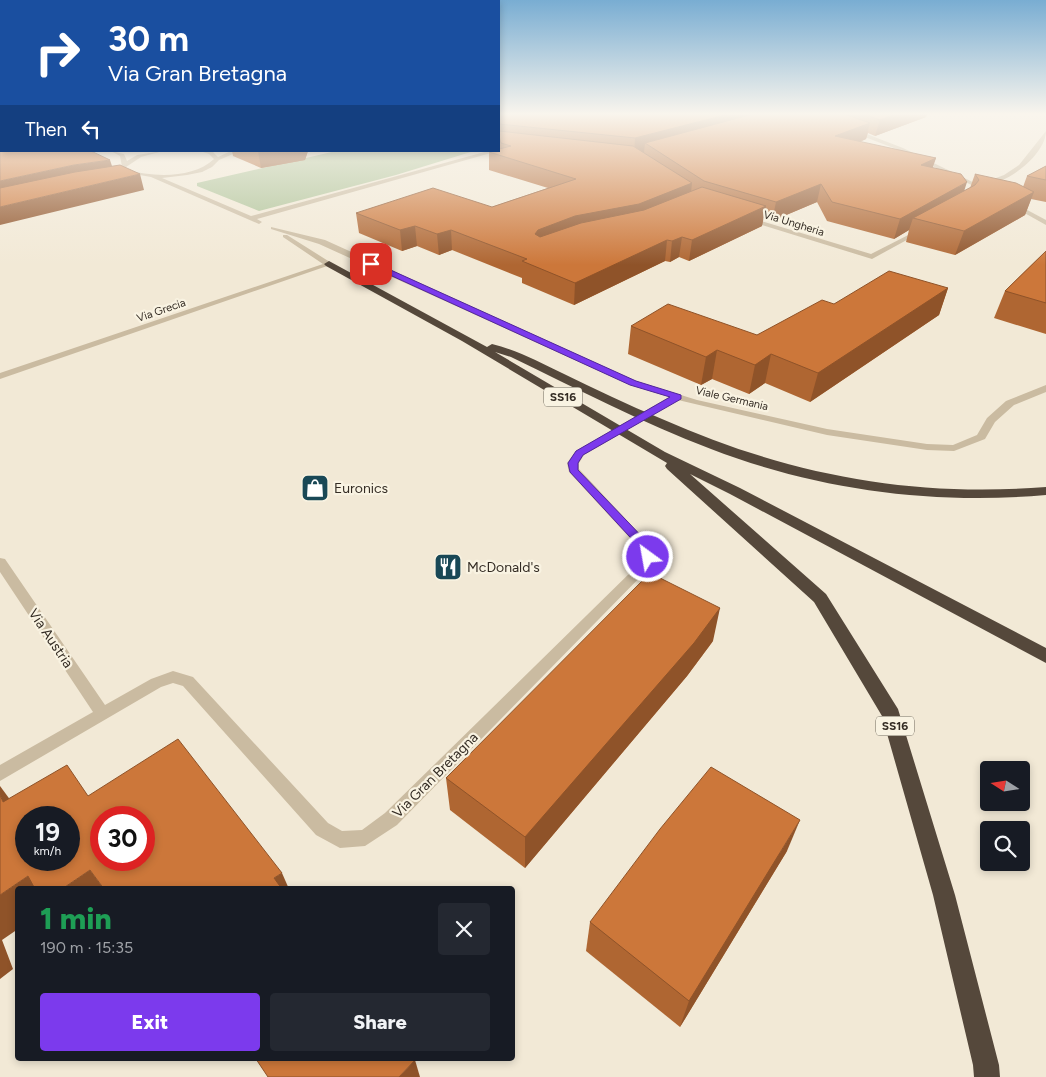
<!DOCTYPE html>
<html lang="en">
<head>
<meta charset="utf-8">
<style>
	:root { --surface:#171b24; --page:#242831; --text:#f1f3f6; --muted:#9ea1a6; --accent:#7c3aed }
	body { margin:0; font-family:Figtree,sans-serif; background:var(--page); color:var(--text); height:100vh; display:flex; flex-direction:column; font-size:19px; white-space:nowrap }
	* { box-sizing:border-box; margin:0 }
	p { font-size:16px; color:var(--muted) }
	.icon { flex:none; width:28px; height:28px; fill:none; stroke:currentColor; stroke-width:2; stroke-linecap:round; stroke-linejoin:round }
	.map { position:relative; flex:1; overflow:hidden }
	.panel { position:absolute; left:15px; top:886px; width:500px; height:175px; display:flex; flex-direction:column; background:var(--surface); border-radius:5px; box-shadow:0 2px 8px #0003 }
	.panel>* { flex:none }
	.top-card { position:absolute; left:0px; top:0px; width:500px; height:152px; box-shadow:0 2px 8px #0003; background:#1a4fa0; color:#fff; overflow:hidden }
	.needle { width:32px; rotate:282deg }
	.buttons { position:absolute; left:980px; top:761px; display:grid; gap:10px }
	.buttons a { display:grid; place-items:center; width:50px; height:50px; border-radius:5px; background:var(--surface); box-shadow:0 2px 8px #0003; font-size:25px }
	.speed { position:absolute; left:15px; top:806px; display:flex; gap:10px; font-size:25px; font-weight:700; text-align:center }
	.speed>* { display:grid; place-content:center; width:65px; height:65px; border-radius:50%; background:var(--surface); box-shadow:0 2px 8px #0003; line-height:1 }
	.speed small { font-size:12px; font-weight:400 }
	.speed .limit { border:8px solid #d22; background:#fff; color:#111 }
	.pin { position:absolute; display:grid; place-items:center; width:42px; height:42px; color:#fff; margin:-21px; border-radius:10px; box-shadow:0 2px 8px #0006 }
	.me { position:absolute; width:55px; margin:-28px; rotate:328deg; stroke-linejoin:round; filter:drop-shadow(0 0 4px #0008) }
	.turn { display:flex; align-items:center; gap:18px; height:105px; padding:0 25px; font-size:22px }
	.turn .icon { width:65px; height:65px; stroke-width:2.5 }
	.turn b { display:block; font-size:35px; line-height:42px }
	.then { display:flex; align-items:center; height:48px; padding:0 25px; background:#0003; gap:10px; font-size:19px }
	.round { display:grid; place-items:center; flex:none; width:52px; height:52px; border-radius:5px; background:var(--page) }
	.head { display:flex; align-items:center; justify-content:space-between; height:85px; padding:0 25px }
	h1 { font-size:30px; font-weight:800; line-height:38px; color:#1e9e55 }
	.action { display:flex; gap:10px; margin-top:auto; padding:10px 25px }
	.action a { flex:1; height:58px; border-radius:5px; background:var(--accent); color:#fff; font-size:20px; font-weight:800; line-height:58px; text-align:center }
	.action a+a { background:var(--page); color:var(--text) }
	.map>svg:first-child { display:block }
	.green { fill:#abc195 }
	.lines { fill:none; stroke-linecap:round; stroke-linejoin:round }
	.minor { fill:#cabba1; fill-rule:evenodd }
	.highway { fill:#55483b; fill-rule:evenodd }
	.wall { fill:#af6632 }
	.shaded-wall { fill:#8f5329 }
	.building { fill:#cc773a; stroke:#8f5329; fill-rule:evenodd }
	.route { fill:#7c3aed; stroke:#51269a }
	.labels { text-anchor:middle; stroke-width:4.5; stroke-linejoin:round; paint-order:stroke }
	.far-street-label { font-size:11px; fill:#342c24; stroke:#f9f3e2 }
	.shield { fill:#f9f3e2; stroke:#6f685d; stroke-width:1 }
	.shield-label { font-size:12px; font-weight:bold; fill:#342c24 }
	.poi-label { font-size:14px; fill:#342c24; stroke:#f9f3e2; text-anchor:start }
	.street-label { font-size:14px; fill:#342c24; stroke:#f9f3e2 }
</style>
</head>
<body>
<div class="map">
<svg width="1046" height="1077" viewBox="0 0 1046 1077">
	<rect width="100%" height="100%" fill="#f2e9d6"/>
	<path class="green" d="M336,151H474L396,175L259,211L197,186V183Z"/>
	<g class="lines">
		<g class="minor">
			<path d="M851,128L903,148L991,191L986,192L899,150L849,131Z"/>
			<path d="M1046,131C1046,155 1005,186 983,185V183L1004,175L1019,165Z"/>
			<path d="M111,151L124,154L127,161L137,155L163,151L141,157L126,167L127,170C153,177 193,179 214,159L209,154L200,151L213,152L218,157L231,151H240L219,160L212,167L202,172L187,175L162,178L251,216L488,151H498L257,219L262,222L259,224L151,177L123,172L120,156Z"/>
			<path d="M1010,203H1014L1046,220V225L1010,205Z"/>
			<path d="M748,217L871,254L920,229L925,230L872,259L746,220L745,219Z"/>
			<path d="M271,227L325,240L636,381L697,400L827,429L927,444L953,445L977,435L987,418L1006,401L1046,385V392L1014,405L995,422L985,439L954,451L927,450L827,435L678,400L584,455L579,463V469L650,545L654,557L651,566L397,825L365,846L340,848L316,835L183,686L173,683L161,687L0,781V765L93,712L0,572V558L5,559L105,705L151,679L173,671L193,677L328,823L342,831L362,830L385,813L639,564L642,557L640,549L569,472L567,463L576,451L669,397L630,385L319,244L271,229Z"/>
			<path d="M283,235H287L333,264L0,379V373L323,264L283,237Z"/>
		</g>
		<path class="highway" d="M329,261L487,347L492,344C517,350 539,362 562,373C595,389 628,405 662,419C786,474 910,498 1046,487V495C932,505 818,490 711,449C643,423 577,389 511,357L495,352L665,452L740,488L1046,648V663L730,494L690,474L826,594L898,709L955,895L999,1065L1000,1077H974L973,1065L933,895L882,716L814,602L667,469L665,466L667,463L462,341L326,266L324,264Z"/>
	</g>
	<g class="wall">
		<path d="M499,114H927L926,117L875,136L868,133L866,139L860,142L936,158L932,168L964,191L970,188L975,174L1023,187L1027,176L1046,166V202L1031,199L1025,215L955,255L906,242L909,230L894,239L827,221L817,202L772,221L763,218L762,226L689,261L679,257L670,262L665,261L574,305L522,283V278L452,250L439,255L417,246L402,251L359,233L356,213L492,207L548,188L489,170V152L499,151Z"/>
		<path d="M232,151H308L305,160L261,168L233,156Z"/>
		<path d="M1046,251V334L994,318L1005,291Z"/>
		<path d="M948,288L939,315L810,402L765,383L749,394L712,379L701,385L628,354L631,326L757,335L834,304Z"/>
		<path d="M713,641L687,676L525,868L450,810L446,778Z"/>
		<path d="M787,851L680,1027L586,951L590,922Z"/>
	</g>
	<g class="shaded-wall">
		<path d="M729,114H784L645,143L644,152L634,155L635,138Z"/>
		<path d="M896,114H927L926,117L875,136L880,120Z"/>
		<path d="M870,123L866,139L831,153L835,136Z"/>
		<path d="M258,151H308L305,160L261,168Z"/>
		<path d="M936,158L930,175L921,165Z"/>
		<path d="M110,160L115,175L0,199V181L74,165Z"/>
		<path d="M140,174L144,190L0,225V207Z"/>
		<path d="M967,182L961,201L913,218L909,230L894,239L900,219Z"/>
		<path d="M692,183L690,202L537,250L535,234L538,230L575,216Z"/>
		<path d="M821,184L817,202L772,221L776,202Z"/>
		<path d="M1034,192L1025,215L955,255L964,231Z"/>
		<path d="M766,206L762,226L689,261L692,240Z"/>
		<path d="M415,226L417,246L402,251L400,230Z"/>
		<path d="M451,230L452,250L439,255L437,234Z"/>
		<path d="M682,237L679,257L670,262L672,241Z"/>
		<path d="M667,240L665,261L574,305L575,283Z"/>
		<path d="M948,288L939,315L810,402L818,373Z"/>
		<path d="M717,350L712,379L701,385L706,357Z"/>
		<path d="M771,354L765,383L749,394L755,365Z"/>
		<path d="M720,608L713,641L687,676L525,868V837Z"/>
		<path d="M0,786L14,805L3,802L0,795Z"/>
		<path d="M800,820L787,851L680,1027L689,1001Z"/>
		<path d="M90,870L104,889H62Z"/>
		<path d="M282,873L289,889H279L274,878Z"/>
		<path d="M28,876L39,889H18V929L2,940L13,969L0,979V895Z"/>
		<path d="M415,1060L420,1077H399Z"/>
	</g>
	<g class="building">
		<path d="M0,114H1V151H91L110,160L74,165L0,181Z"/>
		<path d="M499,114H729L635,138L499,124Z"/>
		<path d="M753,114H844L870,123L835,136L936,158L921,165L961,174L967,182L900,219L832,202L821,184L776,202L704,181L645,143Z"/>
		<path d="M863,114H896L880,120Z"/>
		<path d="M499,131L633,146L692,183L639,204L575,216L538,230L535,234L540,237L581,223L644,210L702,187L766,206L692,240L682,237L672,241L667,240L575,283L522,261L527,259L451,230L437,234L415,226L400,230L356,213L433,188L492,207L576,179L489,152L492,151H499V149L511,146L501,143L499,136Z"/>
		<path d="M120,165L140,174L0,207V188L75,172Z"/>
		<path d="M1046,166V180L1027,176Z"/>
		<path d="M975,174L1016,183L1034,192L964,231L913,218L975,185L979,180Z"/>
		<path d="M1046,251V303L1005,291Z"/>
		<path d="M889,271L948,288L818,373L771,354L755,365L717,350L706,357L631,326L668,304L757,335L822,300L834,304Z"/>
		<path d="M650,573L720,608L694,643L525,837L446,778Z"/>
		<path d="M178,739L282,873L274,878L282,889H104L90,870L62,889H35L28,876L0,895V795L3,802L67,765L88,796ZM26,818H69V860H26ZM101,818H144V860H101Z"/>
		<path d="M711,767L800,820L689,1001L590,922L660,829Z"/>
		<path d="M256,1059H415V1060L399,1077H268Z"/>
	</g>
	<linearGradient id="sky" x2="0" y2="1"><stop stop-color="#79add2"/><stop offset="0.43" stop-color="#f9f5ed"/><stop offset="1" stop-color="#f9f5ed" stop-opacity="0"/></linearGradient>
	<rect width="1046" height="265" fill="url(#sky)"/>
	<path class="route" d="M368,262H373L636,381L681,395V399L583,455L578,463V470L650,545L654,557L653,560H644L641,549L570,472L568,463L576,451L670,397L630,385L368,265Z"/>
	<defs>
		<symbol id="shop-square" viewBox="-11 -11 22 22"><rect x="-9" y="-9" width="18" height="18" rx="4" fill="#194856" stroke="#f9f3e2"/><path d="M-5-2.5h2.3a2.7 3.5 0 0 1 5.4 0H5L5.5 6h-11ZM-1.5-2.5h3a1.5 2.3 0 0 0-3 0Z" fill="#fff"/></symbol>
		<symbol id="restaurant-square" viewBox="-11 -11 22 22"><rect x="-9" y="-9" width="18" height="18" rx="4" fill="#194856" stroke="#f9f3e2"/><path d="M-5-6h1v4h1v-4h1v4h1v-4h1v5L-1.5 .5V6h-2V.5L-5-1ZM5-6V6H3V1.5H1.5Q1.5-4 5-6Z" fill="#fff"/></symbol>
	</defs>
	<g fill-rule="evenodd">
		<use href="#shop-square" x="299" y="472" width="32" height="32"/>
		<use href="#restaurant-square" x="432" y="551" width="32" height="32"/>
	</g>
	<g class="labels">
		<g class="far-street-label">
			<text transform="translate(794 223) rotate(17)" y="4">Via Ungheria</text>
			<text transform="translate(161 310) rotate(-19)" y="4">Via Grecia</text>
			<text transform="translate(732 398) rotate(13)" y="4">Viale Germania</text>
		</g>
		<g class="shield">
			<rect x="544" y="387.5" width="38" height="19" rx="4"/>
			<rect x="876" y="716.5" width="38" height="19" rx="4"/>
		</g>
		<g class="shield-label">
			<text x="563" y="401">SS16</text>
			<text x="895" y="730">SS16</text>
		</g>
		<g class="poi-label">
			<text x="334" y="493">Euronics</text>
			<text x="467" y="572">McDonald's</text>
		</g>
		<g class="street-label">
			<text transform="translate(51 638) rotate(56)" y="5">Via Austria</text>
			<text transform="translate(435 775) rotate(-45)" y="5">Via Gran Bretagna</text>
		</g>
	</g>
</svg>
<div class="buttons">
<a><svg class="needle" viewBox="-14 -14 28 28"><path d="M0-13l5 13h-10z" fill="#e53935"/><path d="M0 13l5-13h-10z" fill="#9ea1a6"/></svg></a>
<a><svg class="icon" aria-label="search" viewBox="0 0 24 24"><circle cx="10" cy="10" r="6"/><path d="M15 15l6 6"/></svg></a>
</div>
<div class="speed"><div>19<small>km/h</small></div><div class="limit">30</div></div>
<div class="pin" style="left:371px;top:264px;background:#d93025"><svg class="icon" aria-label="arrive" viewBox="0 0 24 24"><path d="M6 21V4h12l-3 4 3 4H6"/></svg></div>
<svg class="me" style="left:648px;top:557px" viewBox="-20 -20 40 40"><circle r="17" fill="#7c3aed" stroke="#fff" stroke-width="3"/><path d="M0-11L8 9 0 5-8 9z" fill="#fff"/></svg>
<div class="top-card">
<div class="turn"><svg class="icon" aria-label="right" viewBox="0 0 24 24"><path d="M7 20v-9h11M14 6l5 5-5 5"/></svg><div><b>30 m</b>Via Gran Bretagna</div></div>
<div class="then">Then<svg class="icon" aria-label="left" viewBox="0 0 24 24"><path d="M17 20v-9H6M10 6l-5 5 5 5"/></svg></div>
</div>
<section class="panel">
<div class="head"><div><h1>1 min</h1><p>190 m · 15:35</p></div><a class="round"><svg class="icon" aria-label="close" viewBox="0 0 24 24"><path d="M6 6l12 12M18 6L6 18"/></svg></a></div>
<div class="action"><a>Exit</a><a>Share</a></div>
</section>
</div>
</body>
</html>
